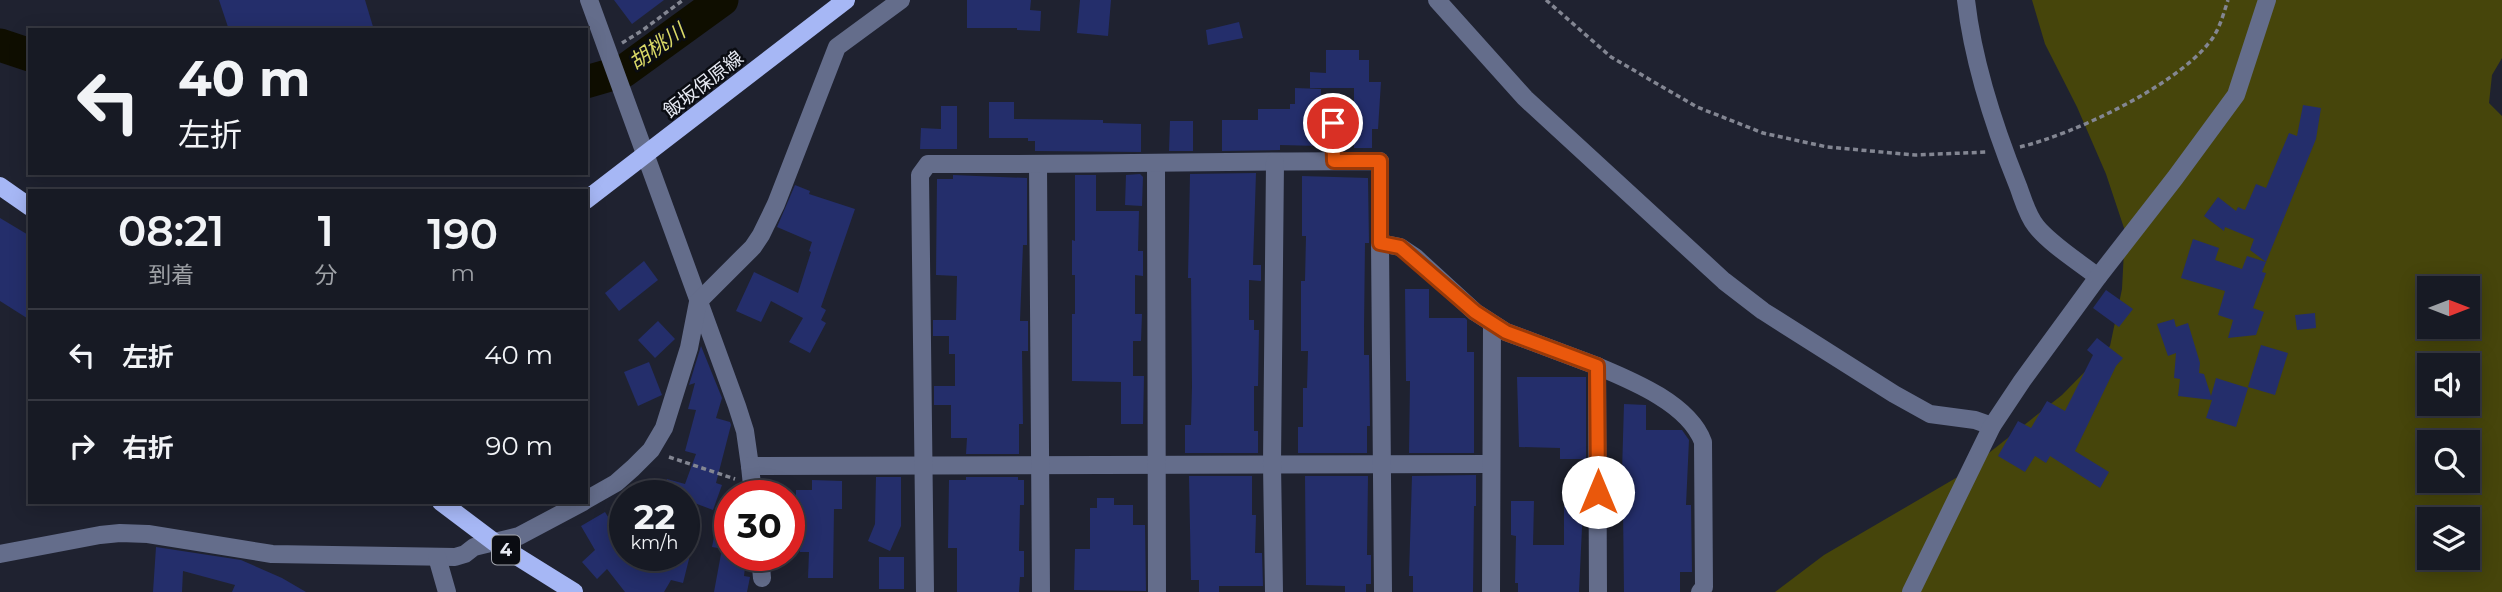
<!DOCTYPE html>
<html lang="ja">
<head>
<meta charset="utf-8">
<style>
	:root { --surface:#171a24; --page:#20232c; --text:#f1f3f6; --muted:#9ea1a6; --line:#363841 }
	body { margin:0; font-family:Montserrat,"Noto Sans JP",sans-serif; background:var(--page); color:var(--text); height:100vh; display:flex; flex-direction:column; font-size:26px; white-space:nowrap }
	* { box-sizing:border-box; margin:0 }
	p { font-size:23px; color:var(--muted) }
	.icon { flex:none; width:38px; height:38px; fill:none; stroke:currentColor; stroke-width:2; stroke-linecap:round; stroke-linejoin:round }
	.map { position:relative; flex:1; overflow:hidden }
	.details { position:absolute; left:28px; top:189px; width:560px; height:315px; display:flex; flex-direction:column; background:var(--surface); border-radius:0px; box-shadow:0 4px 18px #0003,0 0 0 2px var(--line) }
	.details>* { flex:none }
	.banner { position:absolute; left:28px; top:28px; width:560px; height:147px; border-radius:0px; box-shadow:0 4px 18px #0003,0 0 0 2px var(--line); background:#171a24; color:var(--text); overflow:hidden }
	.needle { width:46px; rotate:90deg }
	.fabs { position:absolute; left:2417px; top:276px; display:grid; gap:14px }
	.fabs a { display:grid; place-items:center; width:63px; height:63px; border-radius:0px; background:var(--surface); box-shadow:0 4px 18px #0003,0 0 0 2px var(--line); font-size:35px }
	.speed { position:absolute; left:609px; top:480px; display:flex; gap:14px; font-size:35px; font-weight:700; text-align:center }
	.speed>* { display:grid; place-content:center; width:91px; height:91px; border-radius:50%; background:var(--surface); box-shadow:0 4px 18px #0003,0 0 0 2px var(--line); line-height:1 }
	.speed small { font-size:18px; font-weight:400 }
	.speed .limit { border:10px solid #d22; background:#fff; color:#111 }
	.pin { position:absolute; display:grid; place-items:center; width:60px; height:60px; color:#fff; margin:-30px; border:4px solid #fff; border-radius:50%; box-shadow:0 2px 7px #0007 }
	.me { position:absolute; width:77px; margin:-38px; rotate:0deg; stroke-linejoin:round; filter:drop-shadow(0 0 5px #0008) }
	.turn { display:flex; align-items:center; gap:24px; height:147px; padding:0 35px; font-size:32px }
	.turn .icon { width:91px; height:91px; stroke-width:2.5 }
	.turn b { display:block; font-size:49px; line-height:60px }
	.eta { display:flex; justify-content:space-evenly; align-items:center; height:119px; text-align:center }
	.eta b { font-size:42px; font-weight:600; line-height:49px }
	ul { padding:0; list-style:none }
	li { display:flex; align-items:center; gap:21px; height:91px; padding:0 35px; border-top:2px solid var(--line) }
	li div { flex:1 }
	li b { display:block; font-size:26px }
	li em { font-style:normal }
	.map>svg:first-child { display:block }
	.green { fill:#46450b; fill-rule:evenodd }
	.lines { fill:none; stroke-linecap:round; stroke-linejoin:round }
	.river { stroke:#0f0e00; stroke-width:33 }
	.building { fill:#242e6b }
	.path { stroke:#838692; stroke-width:3.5; stroke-dasharray:5 3.5; stroke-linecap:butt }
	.minor { stroke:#646d8b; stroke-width:18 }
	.major { stroke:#a6b7f5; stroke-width:18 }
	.route-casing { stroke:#983908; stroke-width:18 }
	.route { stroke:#ea580c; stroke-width:12 }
	.labels { text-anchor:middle; stroke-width:5; stroke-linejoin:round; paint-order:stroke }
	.shield { fill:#0a0c12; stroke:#a4a7af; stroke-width:2 }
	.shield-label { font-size:18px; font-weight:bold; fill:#e6e9f2 }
	.street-label { font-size:19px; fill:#e6e9f2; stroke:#0a0c12 }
	.water-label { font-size:21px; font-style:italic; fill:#d9d866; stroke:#0a0c12 }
</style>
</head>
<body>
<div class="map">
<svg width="2502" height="592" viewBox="0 0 2502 592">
	<rect width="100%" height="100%" fill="#1f2230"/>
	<path class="green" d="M2032,0H2502V58L2492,75L2489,103L2502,116V592H1775L1824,555L1961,475L2062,395L2110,346L2122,289L2125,231L2106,174L2077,107L2045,44ZM2429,289H2468V327H2429ZM2429,366H2468V404H2429ZM2429,443H2468V481H2429ZM2429,520H2468V558H2429Z"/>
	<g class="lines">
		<g class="river">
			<path d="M0,45L30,55"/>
			<path d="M586,82L624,71L722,0"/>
		</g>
	</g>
	<g class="building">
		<path d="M219,0H365L374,30H229Z"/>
		<path d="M614,0H664L632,24Z"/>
		<path d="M967,0H1031L1030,10L1041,11L1040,31L1017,30V28H967Z"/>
		<path d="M1080,0H1111L1108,36L1077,33Z"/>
		<path d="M1239,22L1243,38L1208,45L1206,30Z"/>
		<path d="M1326,50H1359V60H1369V82H1381L1378,129H1372V148H1354V88H1310V72L1326,73Z"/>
		<path d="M1295,88L1321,89L1320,146L1280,145V150L1222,151V120H1258V109H1290V104H1295Z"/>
		<path d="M989,102H1014V119L1103,120V123L1141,124V152L1035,151V141H1028V138H989Z"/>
		<path d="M2303,105L2321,108L2316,139L2266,262L2250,250L2254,239L2225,227L2224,231L2204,216L2218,197L2236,211L2238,207L2245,210L2256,184L2266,188L2289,133L2297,136Z"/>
		<path d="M941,106H957V149H920L921,128L941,129Z"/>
		<path d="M1170,121H1193V151H1169Z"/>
		<path d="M1256,173L1253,265H1261V281L1249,280V320H1254V330H1259L1258,386H1254V431H1258V453H1185V425H1191L1192,387L1191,278H1188L1190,174Z"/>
		<path d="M1140,174L1143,177L1142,206L1125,205L1126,175Z"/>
		<path d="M953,175L1027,178V245H1023L1020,321H1028V351H1022L1023,424H1019V454H966L967,438H951V405H934V386H955V354H949V336H933V320H956L957,276L936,275L937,179H953Z"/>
		<path d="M1075,175H1096V211H1139L1138,251H1143V276L1135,275V314H1142L1141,341H1133V376H1144L1143,424H1121V382L1072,381V314H1075V275H1072V240L1075,241Z"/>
		<path d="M1302,176L1368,178L1369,243H1365L1364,328V355H1369L1370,426H1367V453H1298V427H1303V388H1307L1308,351H1301V281H1305L1306,236H1302Z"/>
		<path d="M795,185L810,191L809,194L855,209L821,307L826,310L821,320L826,323L810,353L789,342L803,318L771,301L761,322L736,311L754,272L798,293L811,252L809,251L812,242L777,227Z"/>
		<path d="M0,218L30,236V320L0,301Z"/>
		<path d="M2193,239L2219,248L2215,260L2242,269L2247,256L2266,262L2262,272L2266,273L2253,308L2264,312L2256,335L2228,338L2233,320L2218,315L2225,291L2181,278Z"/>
		<path d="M644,261L658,280L619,311L605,293Z"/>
		<path d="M1405,289H1429V318H1465L1467,320V352H1474V453H1409L1410,381H1406Z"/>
		<path d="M2106,290L2133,309L2119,327L2093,308Z"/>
		<path d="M2315,313L2316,328L2297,330L2295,315Z"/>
		<path d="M2174,319L2176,327L2188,323L2200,363L2199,373L2204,374L2211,396L2216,378L2248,388L2236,427L2206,418L2212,400L2178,396L2180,379L2174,378L2176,353L2168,356L2157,324Z"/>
		<path d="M658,321L675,339L655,358L638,340Z"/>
		<path d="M2097,338L2123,358L2116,366L2075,451L2109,472L2100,488L2050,456L2046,463L2035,456L2025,472L1998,456L2018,421L2031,428L2047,401L2065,411L2093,355L2087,350Z"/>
		<path d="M2261,345L2288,353L2275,395L2248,387Z"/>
		<path d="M701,346L722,398L716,418L730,422L731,425L716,483L722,485L713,510L684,499V495H662L667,479L685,484L696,454L685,451L696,410L688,409L695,383L689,385Z"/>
		<path d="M649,362L662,395L638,406L624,372Z"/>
		<path d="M1517,377H1586V459H1560V448L1519,447Z"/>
		<path d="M1624,404L1646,405V430H1682L1689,440L1686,505H1691L1692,572H1680V592H1624L1623,506H1621Z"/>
		<path d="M1476,475V506H1474L1473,592H1413V576H1409L1412,476Z"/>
		<path d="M1189,476H1252V515H1256L1255,553H1262L1263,586H1219V592H1199V580H1191Z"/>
		<path d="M1305,476H1368L1367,555H1371V584H1366V592H1345V586L1306,585Z"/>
		<path d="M876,477H901V526L890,551L868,541L875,524Z"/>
		<path d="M966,477H1018V480H1024V505H1020L1019,551H1024V577H1020L1019,592H957V548H948L949,480H966Z"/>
		<path d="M812,480L842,481V509H834L833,578H808L809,552H800V508H796V490H812Z"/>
		<path d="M1097,498H1114V505H1133V525H1145L1146,591L1074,590L1075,549H1090V508H1097Z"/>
		<path d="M1511,501H1534L1533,545H1564V506H1583L1579,592H1518V583H1515L1516,536L1511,535Z"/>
		<path d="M605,512L625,544V555H690L683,583L671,580L664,592H625L607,569L597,579L582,562L595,550L581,526Z"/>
		<path d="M717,522L730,525V550L712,547Z"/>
		<path d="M156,547L241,560L282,578L306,592H232L235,585L183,571L182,592H153Z"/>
		<path d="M721,554L746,558L744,576L750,577L747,592H714Z"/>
		<rect x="879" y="557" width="25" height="32"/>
	</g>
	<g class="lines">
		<g class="path">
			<path d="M1546,0L1611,57L1697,107L1763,133L1827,147L1915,155L1988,152"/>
			<path d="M622,43L643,30L683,0"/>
			<path d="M2020,147C2074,134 2173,87 2208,44C2219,32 2223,15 2228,0"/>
			<path d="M669,457L735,479"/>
		</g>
		<g class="minor">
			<path d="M589,0L737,406L745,431L750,466L1491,464"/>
			<path d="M1437,0L1525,98L1724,281L1763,311L1894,394L1930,414L1975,420L1992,426"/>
			<path d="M1966,0C1973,62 1995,129 2018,186C2023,199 2027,215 2036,226C2050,244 2079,262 2098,277"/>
			<path d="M1332,104L1334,161"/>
			<path d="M1156,164L1157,592"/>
			<path d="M1038,165L1041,592"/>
			<path d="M1380,243L1383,592"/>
			<path d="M1597,366C1633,381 1689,404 1703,442L1704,587L1700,592"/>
			<path d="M750,466L753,495"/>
			<path d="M586,500L616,483L633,468L651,450L664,428L689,348L698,302L753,247L761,235L776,204L837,47L901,0"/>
			<path d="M0,554L100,535L120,533L148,534L272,554L455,557L465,554L474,547L519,536L583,502"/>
			<path d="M760,555L762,578"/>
			<path d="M437,557L447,592"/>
			<path d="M925,592L920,175L928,164C1078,165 1229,161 1380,161V243L1400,247L1415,257L1475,312L1506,332L1597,366L1598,592"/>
			<path d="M1274,592L1272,464L1275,162"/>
			<path d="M1491,592L1492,324"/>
			<path d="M1911,592L1992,426L2022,381L2098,277L2175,178L2236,95L2267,0"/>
		</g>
		<g class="major">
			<path d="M0,186L30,207"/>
			<path d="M586,200L846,0"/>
			<path d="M441,502L494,542L574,592"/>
		</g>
	</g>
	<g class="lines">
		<defs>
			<path id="route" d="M1333,123L1334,161H1380V243L1400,247L1475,312L1506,332L1597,366L1598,492"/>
		</defs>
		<use href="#route" class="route-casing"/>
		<use href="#route" class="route"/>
	</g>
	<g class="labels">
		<rect class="shield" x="492" y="535.5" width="28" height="29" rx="5"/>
		<g class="shield-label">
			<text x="506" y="556">4</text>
		</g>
		<g class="street-label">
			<text transform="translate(703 84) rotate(-38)" y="7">飯坂保原線</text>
		</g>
		<g class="water-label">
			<text transform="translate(657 47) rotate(-35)" y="7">胡桃川</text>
		</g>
	</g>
</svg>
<div class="fabs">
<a><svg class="needle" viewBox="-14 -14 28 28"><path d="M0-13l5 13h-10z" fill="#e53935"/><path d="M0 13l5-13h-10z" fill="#9ea1a6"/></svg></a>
<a><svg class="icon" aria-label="sound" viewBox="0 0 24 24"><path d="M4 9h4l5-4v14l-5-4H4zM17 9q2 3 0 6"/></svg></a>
<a><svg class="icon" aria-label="search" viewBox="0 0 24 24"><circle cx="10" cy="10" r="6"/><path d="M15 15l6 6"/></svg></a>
<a><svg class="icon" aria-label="layers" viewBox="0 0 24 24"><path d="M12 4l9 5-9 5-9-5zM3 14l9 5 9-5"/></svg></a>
</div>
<div class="speed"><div>22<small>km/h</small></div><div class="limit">30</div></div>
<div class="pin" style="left:1333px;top:123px;background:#d93025"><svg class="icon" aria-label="arrive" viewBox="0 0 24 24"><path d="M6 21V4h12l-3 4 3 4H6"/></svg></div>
<svg class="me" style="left:1598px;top:492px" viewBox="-20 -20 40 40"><circle r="19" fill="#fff"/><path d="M0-13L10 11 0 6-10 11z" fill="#ea580c"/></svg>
<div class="banner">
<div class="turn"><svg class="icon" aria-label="left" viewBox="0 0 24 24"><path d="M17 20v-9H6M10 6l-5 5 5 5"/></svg><div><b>40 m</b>左折</div></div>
</div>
<section class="details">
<div class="eta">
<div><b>08:21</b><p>到着</p></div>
<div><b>1</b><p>分</p></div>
<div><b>190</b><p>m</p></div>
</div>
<ul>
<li><svg class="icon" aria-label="left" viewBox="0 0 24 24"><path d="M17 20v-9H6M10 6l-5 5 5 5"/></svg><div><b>左折</b></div><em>40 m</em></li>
<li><svg class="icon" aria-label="right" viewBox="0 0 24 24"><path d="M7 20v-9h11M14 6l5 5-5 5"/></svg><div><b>右折</b></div><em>90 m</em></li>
</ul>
</section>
</div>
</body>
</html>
